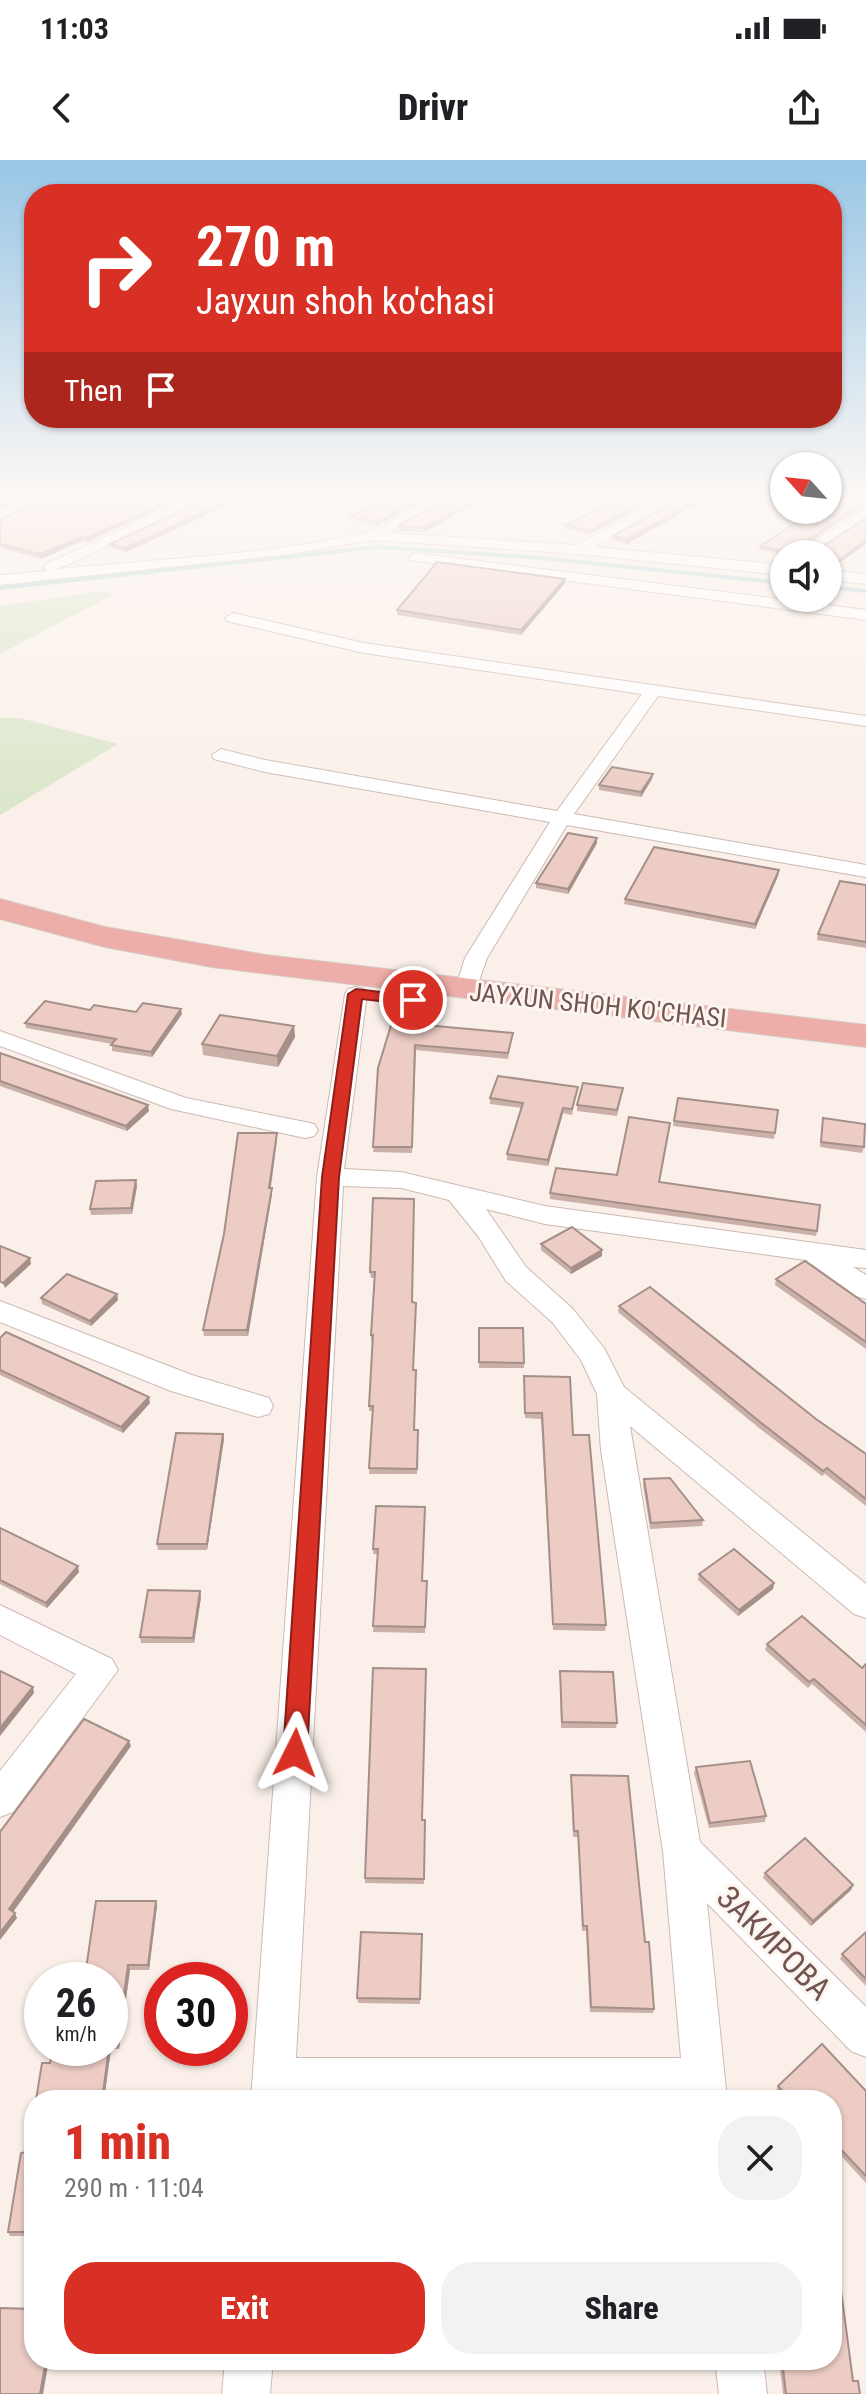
<!DOCTYPE html>
<html lang="en">
<head>
<meta charset="utf-8">
<style>
	:root { --surface:#fff; --page:#f2f2f2; --text:#202124; --muted:#757577; --accent:#d93025 }
	body { margin:0; font-family:"Roboto Condensed",sans-serif; background:var(--page); color:var(--text); height:100vh; display:flex; flex-direction:column; font-size:30px; white-space:nowrap }
	* { box-sizing:border-box; margin:0 }
	p { font-size:26px; color:var(--muted) }
	.icon { flex:none; width:44px; height:44px; fill:none; stroke:currentColor; stroke-width:2; stroke-linecap:round; stroke-linejoin:round }
	.map { position:relative; flex:1; overflow:hidden }
	.drawer { position:absolute; left:24px; top:1930px; width:818px; height:280px; display:flex; flex-direction:column; background:var(--surface); border-radius:32px; box-shadow:0 2px 6px #0004 }
	.drawer>* { flex:none }
	.hud { position:absolute; left:24px; top:24px; width:818px; height:244px; border-radius:32px; box-shadow:0 2px 6px #0004; background:#d93025; color:#fff; overflow:hidden }
	.needle { width:52px; rotate:297deg }
	.buttons { position:absolute; left:770px; top:292px; display:grid; gap:16px }
	.buttons a { display:grid; place-items:center; width:72px; height:72px; border-radius:50%; background:var(--surface); box-shadow:0 2px 6px #0004; font-size:40px }
	.speed { position:absolute; left:24px; top:1802px; display:flex; gap:16px; font-size:40px; font-weight:700; text-align:center }
	.speed>* { display:grid; place-content:center; width:104px; height:104px; border-radius:50%; background:var(--surface); box-shadow:0 2px 6px #0004; line-height:1 }
	.speed small { font-size:20px; font-weight:400 }
	.speed .limit { border:12px solid #d22; background:#fff; color:#111 }
	.pin { position:absolute; display:grid; place-items:center; width:68px; height:68px; color:#fff; margin:-34px; border:4px solid #fff; border-radius:50%; box-shadow:0 2px 8px #0007 }
	.me { position:absolute; width:88px; margin:-44px; rotate:3deg; stroke-linejoin:round; filter:drop-shadow(0 0 6px #0008) }
	.turn { display:flex; align-items:center; gap:28px; height:168px; padding:0 40px; font-size:36px }
	.turn .icon { width:104px; height:104px; stroke-width:2.5 }
	.turn b { display:block; font-size:56px; line-height:68px }
	.then { display:flex; align-items:center; height:76px; padding:0 40px; background:#0003; gap:16px; font-size:30px }
	.round { display:grid; place-items:center; flex:none; width:84px; height:84px; border-radius:32px; background:var(--page) }
	.head { display:flex; align-items:center; justify-content:space-between; height:136px; padding:0 40px }
	h1 { font-size:48px; font-weight:800; line-height:60px; color:var(--accent) }
	.cta { display:flex; gap:16px; margin-top:auto; padding:16px 40px }
	.cta a { flex:1; height:92px; border-radius:32px; background:var(--accent); color:#fff; font-size:32px; font-weight:800; line-height:92px; text-align:center }
	.cta a+a { background:var(--page); color:var(--text) }
	.status { display:flex; justify-content:space-between; align-items:center; height:56px; padding:0 40px; background:var(--surface); direction:ltr }
	.status svg { height:22px; fill:currentColor }
	header { display:flex; justify-content:space-between; align-items:center; height:104px; padding:0 40px; background:var(--surface); font-size:36px; font-weight:800 }
	.map>svg:first-child { display:block }
	.green { fill:#dae6c9 }
	.lines { fill:none; stroke-linecap:round; stroke-linejoin:round }
	.stream { stroke:#a7d2d1; stroke-width:4 }
	.minor-casing { stroke:#cdb9b3; stroke-width:2 }
	.highway-casing { stroke:#d5ccca; stroke-width:2 }
	.minor { fill:#fff; fill-rule:evenodd }
	.highway { fill:#edada8; fill-rule:evenodd }
	.wall { fill:#cbafa9 }
	.shaded-wall { fill:#a58f89 }
	.building { fill:#ecccc4; stroke:#a58f89; stroke-width:2 }
	.route { fill:#d93025; stroke:#8d1f18; stroke-width:2 }
	.labels { text-anchor:middle; stroke-width:6; stroke-linejoin:round; paint-order:stroke }
	.street-label { font-size:26px; fill:#725550; stroke:#fdf5ef }
	.near-street-label { font-size:32px; fill:#725550; stroke:#fdf5ef }
</style>
</head>
<body>
<div class="status"><b>11:03</b><svg viewBox="0 0 49 12"><path d="M0 12V9h3v3zM5 12V6h3v6zM10 12V3h3v9zM15 12V0h3v12zM26 1h20v11H26zM47 4h2v5h-2z"/></svg></div>
<header><svg class="icon" aria-label="back" viewBox="0 0 24 24"><path d="M15 5l-7 7 7 7"/></svg>Drivr<svg class="icon" aria-label="share" viewBox="0 0 24 24"><path d="M12 15V3M7 8l5-5 5 5M5 13v7h14v-7"/></svg></header>
<div class="map">
<svg width="866" height="2234" viewBox="0 0 866 2234">
	<rect width="100%" height="100%" fill="#faf0e9"/>
	<g class="green">
		<path d="M102,431L114,434L0,494V446Z"/>
		<path d="M0,558H20L118,584L0,655Z"/>
	</g>
	<g class="lines">
		<g class="stream">
			<path d="M828,427L866,431"/>
			<path d="M0,428L377,387L542,398L784,423"/>
		</g>
		<defs>
			<g id="minor">
				<path d="M39,335H58L0,361V352Z"/>
				<path d="M198,335H217L58,409C160,399 265,395 365,373C397,366 419,335 454,335L389,373L577,385L670,335H688L595,387L784,405V415L579,394L373,380L291,394L0,425V415L47,411L43,407L46,404Z"/>
				<path d="M866,348V358L812,394H795Z"/>
				<path d="M415,393L866,450V460L410,400L408,397Z"/>
				<path d="M828,410L866,414V424L828,420Z"/>
				<path d="M233,453L364,483L866,556V566L658,536L574,654L866,705V717L567,665L487,798L474,835H458L455,830L465,798L550,662L265,612L214,599L212,595L221,589L265,600L557,651L642,534L364,493L227,461L225,458Z"/>
				<path d="M356,827L364,829L367,834L344,1009L401,1012L545,1046L866,1090V1108L853,1107L866,1115V1139L856,1136L806,1100L545,1064L486,1049L526,1107L572,1148L604,1188L624,1227L866,1424V1458L854,1454L630,1266L700,1682L866,1847V1897L851,1891L707,1743L727,1940H251L317,1017L345,834L348,829ZM343,1026L401,1028L449,1040L478,1076L506,1121L552,1162L581,1200L597,1234L601,1290L663,1691L681,1898H296Z"/>
				<path d="M0,871L186,938L305,962L314,964L318,970L314,976L305,978L171,949L0,886Z"/>
				<path d="M0,1141L192,1215L269,1238L273,1246L269,1254L258,1257L171,1231L0,1162Z"/>
				<path d="M0,1445L112,1499L118,1510L13,1652L0,1657V1611L76,1514L0,1475Z"/>
				<path d="M225,2200H273L270,2234H222Z"/>
				<path d="M715,2200H763L767,2234H719Z"/>
			</g>
			<path id="highway" d="M0,739L105,767L266,795L866,865V887L212,807L105,787L0,759Z"/>
		</defs>
		<use href="#minor" class="minor-casing"/>
		<use href="#highway" class="highway-casing"/>
		<use href="#minor" class="minor"/>
		<use href="#highway" class="highway"/>
	</g>
	<g class="wall">
		<path d="M190,335L87,382L82,381L41,399L0,388V359Z"/>
		<path d="M215,335H249L126,392L110,388V384Z"/>
		<path d="M453,335H491L424,372L399,371V366Z"/>
		<path d="M631,335L589,375L565,369V365Z"/>
		<path d="M687,335L627,384L613,380V376Z"/>
		<path d="M866,335V346L864,345L795,392L813,393L866,358L834,407L828,406V394H784V395L760,390V386Z"/>
		<path d="M429,337L377,366L351,360V356Z"/>
		<path d="M565,419V423L521,475L397,455V450Z"/>
		<path d="M653,614L652,619L641,637L599,630V625Z"/>
		<path d="M597,683L568,734L536,728V723Z"/>
		<path d="M779,710L778,716L755,769L624,744L625,739Z"/>
		<path d="M866,725V788L817,780L818,774Z"/>
		<path d="M90,850L182,854L152,897L112,891V884L26,868L25,863Z"/>
		<path d="M392,862L513,873L508,899L416,890L412,993L373,992Z"/>
		<path d="M294,866L295,877L278,907L203,895L202,884Z"/>
		<path d="M0,893L149,951L127,971L0,926Z"/>
		<path d="M578,927L572,955L563,953L548,1006L507,1000V994L522,948L490,944V938Z"/>
		<path d="M622,934L617,956L577,951V945Z"/>
		<path d="M678,938L778,950L774,979L673,966Z"/>
		<path d="M822,964L864,987L862,993L820,987Z"/>
		<path d="M277,973V979L270,1028L272,1034L248,1176H204L203,1170Z"/>
		<path d="M659,1022L817,1071L816,1076L550,1039V1033Z"/>
		<path d="M137,1026L132,1054L91,1055L90,1049Z"/>
		<path d="M373,1038L412,1142L414,1270H418L417,1314H369L373,1251H369V1246L373,1181H371V1175L374,1118H371L370,1112Z"/>
		<path d="M541,1084L602,1090V1096L571,1114L541,1090Z"/>
		<path d="M776,1119L866,1144V1189L775,1125Z"/>
		<path d="M117,1134L118,1140L91,1166L42,1144L41,1138Z"/>
		<path d="M619,1146L816,1259L866,1294V1346L825,1314L822,1316L759,1268L618,1152Z"/>
		<path d="M479,1168L524,1203V1208H479Z"/>
		<path d="M0,1178L150,1243L123,1273L0,1215Z"/>
		<path d="M524,1222L573,1275L606,1465L605,1471L553,1470L541,1259L525,1258Z"/>
		<path d="M224,1279L207,1390H158L157,1384Z"/>
		<path d="M644,1319L703,1360L702,1366L650,1369L643,1325Z"/>
		<path d="M376,1346L422,1421H427L425,1473L373,1472L378,1394H373Z"/>
		<path d="M0,1368L79,1412L47,1448L0,1424Z"/>
		<path d="M699,1414L774,1423L773,1429L738,1456L698,1420Z"/>
		<path d="M201,1437L194,1483H141L140,1477Z"/>
		<path d="M767,1484L862,1508L866,1504V1572L812,1524L808,1528L765,1490Z"/>
		<path d="M560,1511L617,1563L616,1568H561Z"/>
		<path d="M696,1607L766,1656L765,1662L709,1668L694,1613Z"/>
		<path d="M571,1615L645,1782L654,1849L653,1853L590,1852L586,1771H582L578,1677H573Z"/>
		<path d="M425,1660L424,1724L365,1723V1718Z"/>
		<path d="M765,1713L853,1725L851,1730L811,1766L763,1718Z"/>
		<path d="M157,1746L149,1810H130L119,1889H111L104,1940H36L50,1903L110,1888V1820L85,1816Z"/>
		<path d="M866,1772V1826L840,1799L842,1794Z"/>
		<path d="M422,1774L420,1844L358,1843L357,1838Z"/>
		<path d="M778,1926L866,1931V2023L832,1986V1940H785L776,1931Z"/>
		<path d="M34,1952V2076H10L8,2072L27,1992Z"/>
		<path d="M356,2200H428V2208L356,2207Z"/>
		<path d="M614,2200H688L689,2206L687,2210L615,2209Z"/>
		<path d="M779,2200H832L860,2234H783Z"/>
	</g>
	<g class="shaded-wall">
		<path d="M21,335H31L0,349V344Z"/>
		<path d="M181,335H190L87,382L86,378Z"/>
		<path d="M240,335H249L126,392V388Z"/>
		<path d="M425,335H442L429,337L377,366V362Z"/>
		<path d="M484,335H491L424,372V368Z"/>
		<path d="M656,335H663L589,375L590,371Z"/>
		<path d="M706,335H713L627,384V379Z"/>
		<path d="M865,341L864,345L792,394L793,389Z"/>
		<path d="M82,377V381L41,399L40,394Z"/>
		<path d="M866,380V384L834,407L835,403Z"/>
		<path d="M565,419V423L521,475V470Z"/>
		<path d="M653,614L652,619L641,637V632Z"/>
		<path d="M597,678V683L568,734V729Z"/>
		<path d="M779,710L778,716L755,769V764Z"/>
		<path d="M181,849L182,854L152,897L151,892Z"/>
		<path d="M294,866L295,877L278,907L277,896Z"/>
		<path d="M148,945L149,951L127,971L126,966Z"/>
		<path d="M563,948V953L548,1006V1000Z"/>
		<path d="M277,973V979L270,1034L269,1028Z"/>
		<path d="M136,1020L137,1026L132,1054L131,1048Z"/>
		<path d="M272,1028V1034L248,1176L247,1170Z"/>
		<path d="M602,1090V1096L571,1114V1108Z"/>
		<path d="M30,1098L31,1104L5,1128L3,1123Z"/>
		<path d="M117,1134L118,1140L91,1166L90,1161Z"/>
		<path d="M149,1237L150,1243L123,1273L121,1267Z"/>
		<path d="M223,1274L224,1279L207,1390V1384Z"/>
		<path d="M78,1406L79,1412L47,1448L46,1443Z"/>
		<path d="M774,1423L773,1429L738,1456L739,1450Z"/>
		<path d="M200,1431L201,1437L194,1483L193,1478Z"/>
		<path d="M33,1527L34,1533L0,1576V1568Z"/>
		<path d="M129,1581L131,1586L11,1755L9,1749Z"/>
		<path d="M853,1725L851,1730L811,1766L813,1761Z"/>
		<path d="M156,1741L157,1746L149,1810L148,1805Z"/>
		<path d="M15,1753L17,1758L0,1780V1773Z"/>
		<path d="M128,1805L130,1810L119,1889L117,1885Z"/>
		<path d="M110,1887L111,1889L104,1940H102L109,1888Z"/>
		<path d="M46,2200H49L43,2234H40Z"/>
	</g>
	<g class="building">
		<path d="M0,335H21L0,344Z"/>
		<path d="M55,335H181L86,378L82,377L40,394L0,384V359Z"/>
		<path d="M215,335H240L126,388L110,384Z"/>
		<path d="M391,335H425L377,362L351,356Z"/>
		<path d="M453,335H484L424,368L399,366Z"/>
		<path d="M631,335H656L590,371L565,365Z"/>
		<path d="M687,335H706L627,379L613,376Z"/>
		<path d="M840,335H866V342L793,389L796,393H813L866,358V380L835,403L828,401V394H797L760,386L816,350H828V343Z"/>
		<path d="M437,402L565,419L521,470L397,450Z"/>
		<path d="M612,607L653,614L641,632L599,625Z"/>
		<path d="M568,673L597,678L568,729L536,723Z"/>
		<path d="M654,687L779,710L755,764L625,739Z"/>
		<path d="M840,721L866,725V782L818,774Z"/>
		<path d="M45,841L90,850L94,845L136,852L143,843L181,849L151,892L111,885L116,879L25,863Z"/>
		<path d="M220,855L294,866L277,896L202,884Z"/>
		<path d="M392,862L513,873L508,893L415,885L412,987H373L378,908Z"/>
		<path d="M0,893L148,945L126,966L0,921Z"/>
		<path d="M498,916L578,927L572,949L563,948L548,1000L507,994L523,943L490,938Z"/>
		<path d="M583,923L623,928L617,950L577,945Z"/>
		<path d="M678,938L778,950L775,973L674,961Z"/>
		<path d="M629,957L670,963L659,1022L820,1045L817,1071L550,1033L556,1008L617,1015Z"/>
		<path d="M823,958L865,964L864,987L821,982Z"/>
		<path d="M238,973H277L269,1028H272L247,1170H203L224,1074Z"/>
		<path d="M136,1020L131,1048L90,1049L96,1021Z"/>
		<path d="M373,1038L414,1039L412,1142L416,1143L413,1210H416L414,1270H418L417,1309L369,1308L373,1246H369L373,1175H371L375,1112H370Z"/>
		<path d="M572,1067L602,1090L571,1108L541,1084Z"/>
		<path d="M0,1086L30,1098L3,1123L0,1121Z"/>
		<path d="M805,1101L866,1144V1182L776,1119Z"/>
		<path d="M67,1114L117,1134L90,1161L41,1138Z"/>
		<path d="M650,1127L816,1259L866,1294V1339L827,1308L823,1311L760,1262L619,1146Z"/>
		<path d="M479,1168H523L524,1203L479,1202Z"/>
		<path d="M6,1172L149,1237L121,1267L0,1210V1178Z"/>
		<path d="M524,1216L570,1217L573,1275H589L606,1465L553,1464L542,1253H525Z"/>
		<path d="M176,1273L223,1274L207,1384H157Z"/>
		<path d="M670,1318L703,1360L651,1363L644,1319Z"/>
		<path d="M376,1346L425,1347L422,1421H427L425,1467L373,1466L378,1389H373Z"/>
		<path d="M0,1368L78,1406L46,1443L0,1420Z"/>
		<path d="M734,1389L774,1423L739,1450L699,1414Z"/>
		<path d="M148,1430L200,1431L193,1478L140,1477Z"/>
		<path d="M802,1456L862,1508L866,1504V1565L814,1519L809,1522L767,1484Z"/>
		<path d="M373,1508L426,1509L422,1660H425L424,1719L365,1718Z"/>
		<path d="M0,1511L33,1527L0,1568Z"/>
		<path d="M560,1511L613,1512L617,1563L562,1562Z"/>
		<path d="M84,1559L129,1581L9,1749L15,1753L0,1773V1672Z"/>
		<path d="M750,1601L766,1656L710,1663L696,1607Z"/>
		<path d="M571,1615L628,1616L645,1782H649L654,1849L591,1847L587,1766H583L578,1671H574Z"/>
		<path d="M805,1678L853,1725L813,1761L765,1713Z"/>
		<path d="M96,1741H156L148,1805H128L117,1885H110V1820H64V1817L85,1816Z"/>
		<path d="M361,1772L422,1774L420,1839L357,1838Z"/>
		<path d="M866,1772V1819L842,1794Z"/>
		<path d="M822,1884L866,1931V2016L834,1982L832,1984V1940H791L778,1926Z"/>
		<path d="M53,1888H109L102,1940H36L42,1903H50Z"/>
		<path d="M34,1952V2072H8L21,1993L27,1992Z"/>
		<path d="M832,2107L838,2108L853,2221H858L860,2234H786L782,2200H832Z"/>
		<path d="M0,2148L34,2149V2200H46L40,2234H0Z"/>
		<path d="M356,2200H428V2204L355,2203Z"/>
		<path d="M615,2200H688L689,2206L616,2205Z"/>
	</g>
	<linearGradient id="sky" x2="0" y2="1"><stop stop-color="#98c6e5"/><stop offset="0.52" stop-color="#fdf8f5"/><stop offset="1" stop-color="#fdf8f5" stop-opacity="0"/></linearGradient>
	<rect width="866" height="648" fill="url(#sky)"/>
	<path class="route" d="M356,829L413,836L420,840L413,845L362,839L339,1017L307,1593L303,1601L295,1604L286,1601L283,1593L322,1017L348,834Z"/>
	<g class="labels">
		<g class="street-label">
			<text transform="translate(598 845) rotate(6)" y="9">JAYXUN SHOH KO'CHASI</text>
		</g>
		<g class="near-street-label">
			<text transform="translate(774 1783) rotate(45)" y="11">ЗАКИРОВА</text>
		</g>
	</g>
</svg>
<div class="buttons">
<a><svg class="needle" viewBox="-14 -14 28 28"><path d="M0-13l5 13h-10z" fill="#e53935"/><path d="M0 13l5-13h-10z" fill="#757577"/></svg></a>
<a><svg class="icon" aria-label="sound" viewBox="0 0 24 24"><path d="M4 9h4l5-4v14l-5-4H4zM17 9q2 3 0 6"/></svg></a>
</div>
<div class="speed"><div>26<small>km/h</small></div><div class="limit">30</div></div>
<div class="pin" style="left:413px;top:840px;background:#d93025"><svg class="icon" aria-label="arrive" viewBox="0 0 24 24"><path d="M6 21V4h12l-3 4 3 4H6"/></svg></div>
<svg class="me" style="left:295px;top:1593px" viewBox="-20 -20 40 40"><path d="M0-17L14 15 0 8-14 15z" fill="#d93025" stroke="#fff" stroke-width="4"/></svg>
<div class="hud">
<div class="turn"><svg class="icon" aria-label="right" viewBox="0 0 24 24"><path d="M7 20v-9h11M14 6l5 5-5 5"/></svg><div><b>270 m</b>Jayxun shoh ko'chasi</div></div>
<div class="then">Then<svg class="icon" aria-label="arrive" viewBox="0 0 24 24"><path d="M6 21V4h12l-3 4 3 4H6"/></svg></div>
</div>
<section class="drawer">
<div class="head"><div><h1>1 min</h1><p>290 m · 11:04</p></div><a class="round"><svg class="icon" aria-label="close" viewBox="0 0 24 24"><path d="M6 6l12 12M18 6L6 18"/></svg></a></div>
<div class="cta"><a>Exit</a><a>Share</a></div>
</section>
</div>
</body>
</html>
